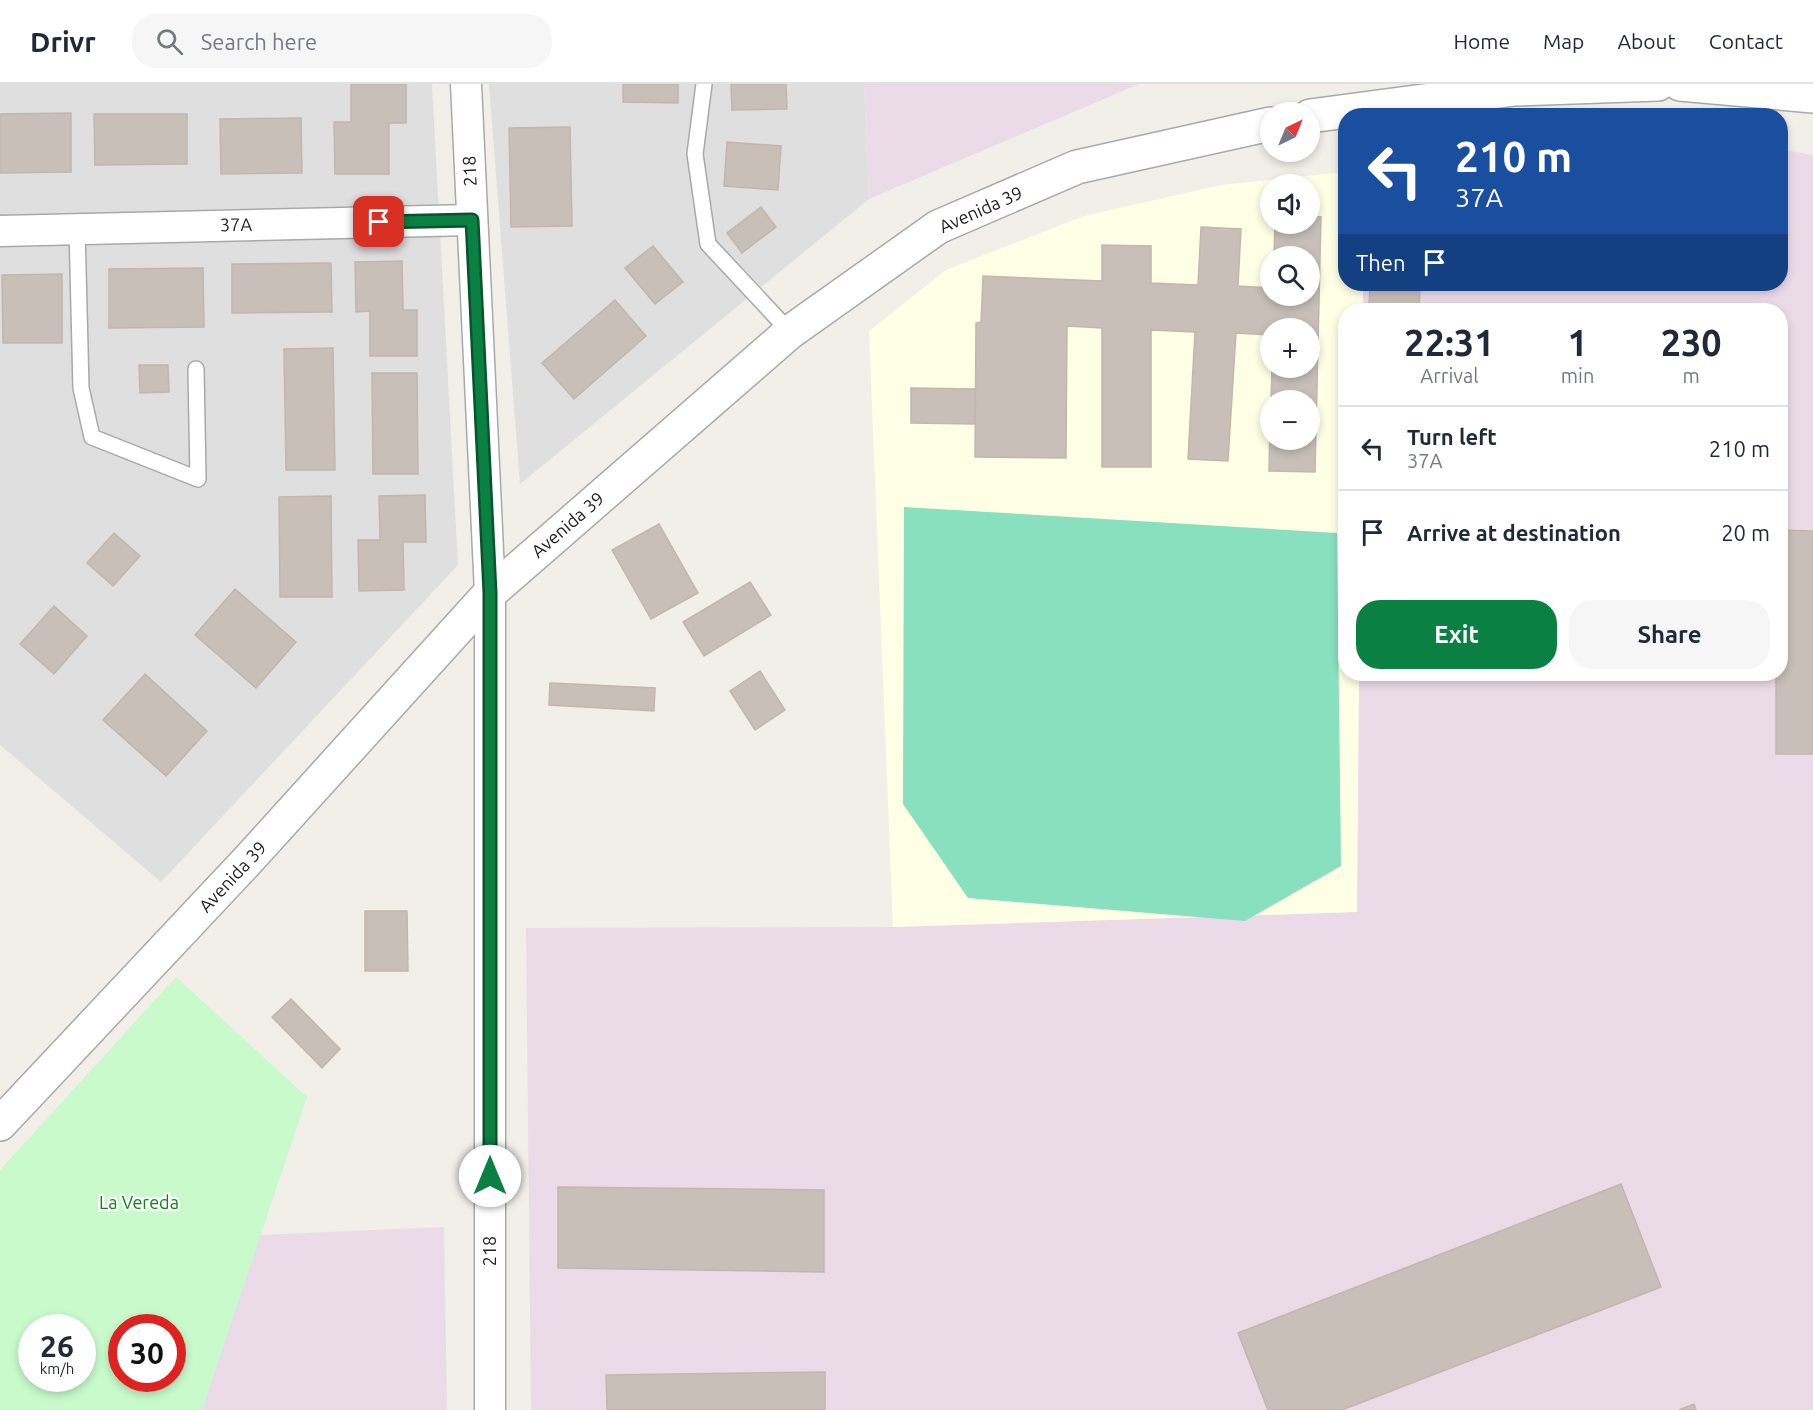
<!DOCTYPE html>
<html lang="en">
<head>
<meta charset="utf-8">
<style>
	:root { --surface:#fff; --page:#f6f6f7; --text:#1f2937; --muted:#747a83; --line:#e0e1e3; --accent:#0b8043 }
	body { margin:0; font-family:Ubuntu,sans-serif; background:var(--page); color:var(--text); height:100vh; display:flex; flex-direction:column; font-size:22px; white-space:nowrap }
	* { box-sizing:border-box; margin:0 }
	p { font-size:20px; color:var(--muted) }
	.icon { flex:none; width:33px; height:33px; fill:none; stroke:currentColor; stroke-width:2; stroke-linecap:round; stroke-linejoin:round }
	.map { position:relative; flex:1; overflow:hidden }
	.details { position:absolute; left:1338px; top:219px; width:450px; height:378px; display:flex; flex-direction:column; background:var(--surface); border-radius:24px; box-shadow:0 3px 9px #0003 }
	.details>* { flex:none }
	.top-card { position:absolute; left:1338px; top:24px; width:450px; height:183px; border-radius:24px; box-shadow:0 3px 9px #0003; background:#1a4fa0; color:#fff; overflow:hidden }
	.needle { width:39px; rotate:43deg }
	.fabs { position:absolute; left:1260px; top:18px; display:grid; gap:12px }
	.fabs a { display:grid; place-items:center; width:60px; height:60px; border-radius:50%; background:var(--surface); box-shadow:0 3px 9px #0003; font-size:30px }
	.speed { position:absolute; left:18px; top:1230px; display:flex; gap:12px; font-size:30px; font-weight:700; text-align:center }
	.speed>* { display:grid; place-content:center; width:78px; height:78px; border-radius:50%; background:var(--surface); box-shadow:0 3px 9px #0003; line-height:1 }
	.speed small { font-size:15px; font-weight:400 }
	.speed .limit { border:9px solid #d22; background:#fff; color:#111 }
	.pin { position:absolute; display:grid; place-items:center; width:51px; height:51px; color:#fff; margin:-26px; border-radius:12px; box-shadow:0 3px 9px #0006 }
	.me { position:absolute; width:66px; margin:-33px; rotate:0deg; stroke-linejoin:round; filter:drop-shadow(0 0 4px #0008) }
	.turn { display:flex; align-items:center; gap:21px; height:126px; padding:0 18px; font-size:27px }
	.turn .icon { width:78px; height:78px; stroke-width:2.5 }
	.turn b { display:block; font-size:42px; line-height:51px }
	.then { display:flex; align-items:center; height:57px; padding:0 18px; background:#0003; gap:12px; font-size:22px }
	.eta { display:flex; justify-content:space-evenly; align-items:center; height:102px; text-align:center }
	.eta b { font-size:36px; font-weight:700; line-height:42px }
	.button { display:flex; gap:12px; margin-top:auto; padding:12px 18px }
	.button a { flex:1; height:69px; border-radius:24px; background:var(--accent); color:#fff; font-size:24px; font-weight:700; line-height:69px; text-align:center }
	.button a+a { background:var(--page); color:var(--text) }
	ul { padding:0; list-style:none }
	li { display:flex; align-items:center; gap:18px; height:84px; padding:0 18px; border-top:2px solid var(--line) }
	li div { flex:1 }
	li b { display:block; font-size:22px }
	li em { font-style:normal }
	header { display:flex; align-items:center; gap:36px; box-sizing:border-box; height:84px; padding:0 30px; background:var(--surface); border-bottom:2px solid var(--line) }
	header strong { font-size:28px }
	nav { display:flex; gap:33px; margin-inline-start:auto; font-size:21px }
	.search { width:420px; height:54px; background:var(--page); display:flex; align-items:center; gap:15px; box-sizing:border-box; padding:0 21px; border-radius:24px; color:var(--muted); font-size:22px }
	.map>svg:first-child { display:block }
	.residential { fill:#e0dfdf }
	.industrial { fill:#ebdbe8 }
	.education { fill:#ffffe5; fill-rule:evenodd }
	.park { fill:#c8facc; fill-rule:evenodd }
	.pitch { fill:#88e0be }
	.building { fill:#c7bfb8; stroke:#c4b6ab; stroke-width:1.5 }
	.lines { fill:none; stroke-linecap:round; stroke-linejoin:round }
	.service-casing { stroke:#a9a9a9; stroke-width:18 }
	.minor-casing { stroke:#a9a9a9; stroke-width:33 }
	.tertiary-casing { stroke:#a9a9a9; stroke-width:36 }
	.service { stroke:#fff; stroke-width:15 }
	.minor { stroke:#fff; stroke-width:30 }
	.tertiary { stroke:#fff; stroke-width:33 }
	.route-casing { stroke:#07532c; stroke-width:15 }
	.route { stroke:#0b8043; stroke-width:10 }
	.labels { text-anchor:middle; stroke-width:4.5; stroke-linejoin:round; paint-order:stroke }
	.street-label { font-size:18px; fill:#222; stroke:#fff }
	.park-label { font-size:18px; fill:#0c8416; stroke:#fff }
</style>
</head>
<body>
<header>
<strong>Drivr</strong>
<div class="search"><svg class="icon" aria-label="search" viewBox="0 0 24 24"><circle cx="10" cy="10" r="6"/><path d="M15 15l6 6"/></svg>Search here</div>
<nav><a>Home</a><a>Map</a><a>About</a><a>Contact</a></nav>
</header>
<div class="map">
<svg width="1813" height="1326" viewBox="0 0 1813 1326">
	<rect width="100%" height="100%" fill="#f2efe9"/>
	<g class="residential">
		<path d="M0,0H432L458,481L161,798L0,661Z"/>
		<path d="M489,0H864L869,115L520,400Z"/>
	</g>
	<g class="industrial">
		<path d="M864,0H1139L869,115Z"/>
		<path d="M1781,65L1813,71V1326H531L526,844L893,843L1356,828L1359,590H1780V226H1363V200H1780Z"/>
		<path d="M444,1143L447,1326H202L259,1151Z"/>
	</g>
	<path class="education" d="M1345,88L1346,200H1363V226H1346V590H1359L1357,828L893,843L869,247L946,186L1084,132L1221,101ZM1270,100H1310V140H1270ZM1270,172H1310V212H1270ZM1270,244H1310V284H1270ZM1270,316H1310V356H1270Z"/>
	<path class="park" d="M176,893L307,1013L202,1326H0V1086ZM32,1244H82V1294H32ZM122,1244H172V1294H122Z"/>
	<path class="pitch" d="M904,423L1337,449L1341,782L1245,837L968,814L903,720Z"/>
	<g class="building">
		<path d="M351,0H406V39H389V90H335L334,38H351Z"/>
		<path d="M623,0H678V19L623,18Z"/>
		<path d="M731,0H786L787,25L732,26Z"/>
		<path d="M71,29V88L0,89V30Z"/>
		<path d="M94,30H187V80L95,81Z"/>
		<path d="M301,34L302,89L221,90L220,35Z"/>
		<path d="M570,43L572,142L511,143L509,44Z"/>
		<path d="M727,58L781,62L778,106L724,102Z"/>
		<path d="M761,123L776,143L742,169L727,149Z"/>
		<path d="M1310,132L1321,133L1315,388L1269,387L1270,334V356H1310V316H1271L1272,284H1310V244H1270V251L1236,249L1228,377L1188,375L1195,248L1151,246V383H1102V244L1067,242L1066,374L975,373L976,239L981,238L983,192L1102,197V161L1151,162V199L1198,201L1201,143L1241,145L1238,202L1270,204V212H1310V172H1274L1275,140H1310Z"/>
		<path d="M653,162L683,198L655,220L625,184Z"/>
		<path d="M402,177L403,226H417V272H370V227L356,228L355,178Z"/>
		<path d="M331,179L332,228L232,229V180Z"/>
		<path d="M203,184L204,243L109,244V185Z"/>
		<path d="M62,190V259H3L2,191Z"/>
		<path d="M1370,200H1420L1419,226H1369Z"/>
		<path d="M615,216L646,252L574,315L542,279Z"/>
		<path d="M333,264L335,386H286L284,265Z"/>
		<path d="M139,281H168L169,308L140,309Z"/>
		<path d="M372,289H417L418,390H373Z"/>
		<path d="M911,304L975,305V340L911,339Z"/>
		<path d="M425,411L426,458H403L404,506L359,507L358,456H380L379,412Z"/>
		<path d="M331,412L332,513H280L279,413Z"/>
		<path d="M659,440L698,509L651,535L612,466Z"/>
		<path d="M1780,446L1813,447V670H1776V590H1780Z"/>
		<path d="M114,449L140,472L113,502L87,479Z"/>
		<path d="M750,498L771,531L704,572L683,538Z"/>
		<path d="M235,505L296,558L256,604L195,551Z"/>
		<path d="M54,522L87,552L54,590L20,560Z"/>
		<path d="M760,587L785,626L755,646L730,607Z"/>
		<path d="M145,590L207,647L166,692L103,636Z"/>
		<path d="M550,599L655,604L654,627L549,621Z"/>
		<path d="M365,827H407L408,887H365Z"/>
		<path d="M291,915L340,965L322,984L272,933Z"/>
		<path d="M1621,1100L1661,1203L1342,1326H1268L1238,1249Z"/>
		<path d="M558,1103L824,1106V1188L558,1184Z"/>
		<path d="M825,1288V1326H607L606,1291Z"/>
		<path d="M1694,1320L1696,1326H1679Z"/>
	</g>
	<g class="lines">
		<defs>
			<g id="service">
				<path d="M704,0L695,70L708,160L790,248"/>
				<path d="M77,145L81,304L92,353L198,395L196,285"/>
			</g>
			<g id="minor">
				<path d="M466,0L490,509V1326"/>
				<path d="M0,147L472,136"/>
			</g>
			<g id="tertiary">
				<path d="M1680,0L1813,12"/>
				<path d="M1310,32L1515,5L1658,0"/>
				<path d="M0,1040L249,775L490,509L790,248L938,143L1077,83L1270,40"/>
			</g>
		</defs>
		<use href="#service" class="service-casing"/>
		<use href="#minor" class="minor-casing"/>
		<use href="#tertiary" class="tertiary-casing"/>
		<use href="#service" class="service"/>
		<use href="#minor" class="minor"/>
		<use href="#tertiary" class="tertiary"/>
	</g>
	<g class="lines">
		<defs>
			<path id="route" d="M379,138L472,136L490,509V1092"/>
		</defs>
		<use href="#route" class="route-casing"/>
		<use href="#route" class="route"/>
	</g>
	<g class="labels">
		<g class="street-label">
			<text transform="translate(470 87) rotate(-93)" y="6">218</text>
			<text transform="translate(981 126) rotate(-24)" y="6">Avenida 39</text>
			<text transform="translate(236 141) rotate(-1)" y="6">37A</text>
			<text transform="translate(568 441) rotate(-41)" y="6">Avenida 39</text>
			<text transform="translate(233 793) rotate(-47)" y="6">Avenida 39</text>
			<text transform="translate(490 1167) rotate(-90)" y="6">218</text>
		</g>
		<g class="park-label">
			<text x="139" y="1125">La Vereda</text>
		</g>
	</g>
</svg>
<div class="fabs">
<a><svg class="needle" viewBox="-14 -14 28 28"><path d="M0-13l5 13h-10z" fill="#e53935"/><path d="M0 13l5-13h-10z" fill="#747a83"/></svg></a>
<a><svg class="icon" aria-label="sound" viewBox="0 0 24 24"><path d="M4 9h4l5-4v14l-5-4H4zM17 9q2 3 0 6"/></svg></a>
<a><svg class="icon" aria-label="search" viewBox="0 0 24 24"><circle cx="10" cy="10" r="6"/><path d="M15 15l6 6"/></svg></a>
<a>+</a>
<a>−</a>
</div>
<div class="speed"><div>26<small>km/h</small></div><div class="limit">30</div></div>
<div class="pin" style="left:379px;top:138px;background:#d93025"><svg class="icon" aria-label="arrive" viewBox="0 0 24 24"><path d="M6 21V4h12l-3 4 3 4H6"/></svg></div>
<svg class="me" style="left:490px;top:1092px" viewBox="-20 -20 40 40"><circle r="19" fill="#fff"/><path d="M0-13L10 11 0 6-10 11z" fill="#0b8043"/></svg>
<div class="top-card">
<div class="turn"><svg class="icon" aria-label="left" viewBox="0 0 24 24"><path d="M17 20v-9H6M10 6l-5 5 5 5"/></svg><div><b>210 m</b>37A</div></div>
<div class="then">Then<svg class="icon" aria-label="arrive" viewBox="0 0 24 24"><path d="M6 21V4h12l-3 4 3 4H6"/></svg></div>
</div>
<section class="details">
<div class="eta">
<div><b>22:31</b><p>Arrival</p></div>
<div><b>1</b><p>min</p></div>
<div><b>230</b><p>m</p></div>
</div>
<ul>
<li><svg class="icon" aria-label="left" viewBox="0 0 24 24"><path d="M17 20v-9H6M10 6l-5 5 5 5"/></svg><div><b>Turn left</b><p>37A</p></div><em>210 m</em></li>
<li><svg class="icon" aria-label="arrive" viewBox="0 0 24 24"><path d="M6 21V4h12l-3 4 3 4H6"/></svg><div><b>Arrive at destination</b></div><em>20 m</em></li>
</ul>
<div class="button"><a>Exit</a><a>Share</a></div>
</section>
</div>
</body>
</html>
